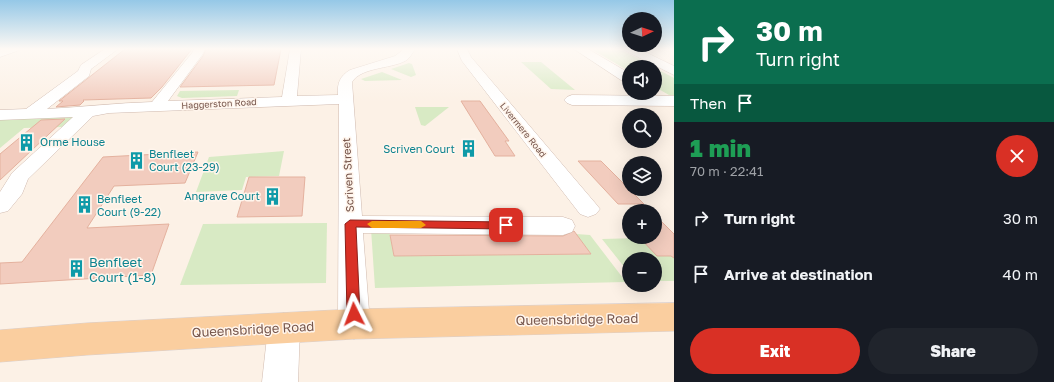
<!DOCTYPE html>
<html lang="en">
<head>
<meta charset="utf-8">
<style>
	:root { --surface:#171b24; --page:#20242c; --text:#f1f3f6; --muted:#9ea1a6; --accent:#d93025 }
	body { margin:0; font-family:"Golos Text",sans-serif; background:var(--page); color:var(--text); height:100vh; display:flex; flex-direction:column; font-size:15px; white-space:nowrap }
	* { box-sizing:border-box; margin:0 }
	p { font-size:13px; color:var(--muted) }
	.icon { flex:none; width:22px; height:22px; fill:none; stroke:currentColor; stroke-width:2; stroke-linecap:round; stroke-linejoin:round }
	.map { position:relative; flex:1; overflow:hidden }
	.drawer { display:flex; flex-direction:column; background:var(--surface); width:380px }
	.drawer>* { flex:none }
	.top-card { background:#0b6e4f; color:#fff; overflow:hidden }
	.needle { width:26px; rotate:86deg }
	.buttons { position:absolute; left:622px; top:12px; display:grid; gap:8px }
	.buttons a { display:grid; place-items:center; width:40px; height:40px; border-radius:50%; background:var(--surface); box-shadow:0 4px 16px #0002; font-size:20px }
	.pin { position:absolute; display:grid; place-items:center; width:34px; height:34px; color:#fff; margin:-17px; border-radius:8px; box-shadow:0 2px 6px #0006 }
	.me { position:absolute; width:44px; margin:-22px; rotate:357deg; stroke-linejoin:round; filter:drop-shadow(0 0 3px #0008) }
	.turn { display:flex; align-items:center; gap:14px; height:84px; padding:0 16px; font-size:18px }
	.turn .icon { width:52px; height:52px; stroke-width:2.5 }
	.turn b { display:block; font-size:28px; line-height:34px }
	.then { display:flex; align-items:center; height:38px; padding:0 16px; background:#0003; gap:8px; font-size:15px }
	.round { display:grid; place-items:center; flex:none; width:42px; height:42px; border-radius:21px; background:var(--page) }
	.overview { display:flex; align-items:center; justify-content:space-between; height:68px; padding:0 16px }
	h1 { font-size:24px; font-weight:800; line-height:30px; color:#1e9e55 }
	.action { display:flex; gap:8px; margin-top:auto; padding:8px 16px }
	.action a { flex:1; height:46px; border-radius:24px; background:var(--accent); color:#fff; font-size:16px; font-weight:800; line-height:46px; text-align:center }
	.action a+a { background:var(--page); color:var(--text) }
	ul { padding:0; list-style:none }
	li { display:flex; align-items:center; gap:12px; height:56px; padding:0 16px }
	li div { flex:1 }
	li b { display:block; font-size:15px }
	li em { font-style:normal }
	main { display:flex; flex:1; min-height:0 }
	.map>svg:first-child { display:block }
	.green { fill:#d8eac4 }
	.building { fill:#f2ccbe; stroke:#e4b19e }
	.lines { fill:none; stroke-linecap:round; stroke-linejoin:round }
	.minor-casing { stroke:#d0baaf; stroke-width:1 }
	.major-casing { stroke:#d9cfcd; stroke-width:1 }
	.minor { fill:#fff; fill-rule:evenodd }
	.major { fill:#face9f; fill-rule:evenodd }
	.route { fill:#d93025; stroke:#8d1f18 }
	.slow { fill:#f59e0b }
	.labels { text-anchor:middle; stroke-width:3; stroke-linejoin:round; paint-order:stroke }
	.far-street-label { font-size:9px; fill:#76554b; stroke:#fff5ec }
	.culture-label { font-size:11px; fill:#0d838f; stroke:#fff5ec; text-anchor:start }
	.street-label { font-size:11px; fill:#76554b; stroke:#fff5ec }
	.near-culture-label { font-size:13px; fill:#0d838f; stroke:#fff5ec; text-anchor:start }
	.near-street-label { font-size:13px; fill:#76554b; stroke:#fff5ec }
</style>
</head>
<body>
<main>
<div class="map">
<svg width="674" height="382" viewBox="0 0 674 382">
	<rect width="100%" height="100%" fill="#fcf1e6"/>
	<g class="green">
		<path d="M591,49H620L654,67H629V71Z"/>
		<path d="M521,62H541L575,90L551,89Z"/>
		<path d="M409,63L412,64L416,75L411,77L391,69Z"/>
		<path d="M655,68L674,78V95H669L655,87Z"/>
		<path d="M382,72L402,80L365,81L361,79Z"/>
		<path d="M239,90L237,96L182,98L177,96L180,91Z"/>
		<path d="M415,107H449L425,126L421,125Z"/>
		<path d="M74,116L62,127L24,128L0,148V118Z"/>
		<path d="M284,151L279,176L246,177L242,190L196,192L209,157Z"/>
		<path d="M327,223L326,283L180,285L203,224Z"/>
		<path d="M371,229H389L394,256L591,254L576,234L590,235L626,282L375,288Z"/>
		<path d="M640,238L657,256H674V281H655V259H629V273L602,239Z"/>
	</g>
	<g class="building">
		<path d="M125,49H192L162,87L151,98L83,100L84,101L80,105L56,107L63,101H59Z"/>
		<path d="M206,49H281L274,85L180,87L203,56Z"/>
		<path d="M461,101H480L509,141H505L515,156H495Z"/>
		<path d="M65,119L0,180V154L41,120Z"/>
		<path d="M198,152L185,183L114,186L87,228L169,224L151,275L0,284V263L22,262L103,157Z"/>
		<path d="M578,161H601L644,204H618Z"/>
		<path d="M249,177H305L302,216L237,217Z"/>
		<path d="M655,215L674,234V258L671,256H657L640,238H655Z"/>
		<path d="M574,231L591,254L394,256L390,235L563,236Z"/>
	</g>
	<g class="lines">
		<defs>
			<g id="minor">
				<path d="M3,49H19L17,51L0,57V50Z"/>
				<path d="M105,49H118L91,69L89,76L47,109C82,107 117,103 152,102L192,53L194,49H205L202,55L168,101L282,97L290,49H301L297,96L338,95C337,83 340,76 350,70L395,56L404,49H415C413,52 411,56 408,59C396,69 362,66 352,82L362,216L563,217L572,220L575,226L572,232L563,235L363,233L370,324L365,334L354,339L343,334L338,324L339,104L109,113L93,116L28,179L22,194L8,211L0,213V192L12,173L73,117L0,120V110L26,109L78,71L81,65Z"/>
				<path d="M457,49H467L471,57L596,204L600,209L596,214L588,217L580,214L462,61Z"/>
				<path d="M574,49H588L629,73V83L624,82Z"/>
				<path d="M624,49H639L674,66V75L626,51Z"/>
				<path d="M572,95L674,96V106L572,105L567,103L564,100L567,97Z"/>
				<path d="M284,313L295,318L300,328L298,382H262L268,328L273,318Z"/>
			</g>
			<path id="major" d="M674,303V331L354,339L87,355L0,362V330L87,323L354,309Z"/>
		</defs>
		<use href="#minor" class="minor-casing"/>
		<use href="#major" class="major-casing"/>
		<use href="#minor" class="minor"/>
		<use href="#major" class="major"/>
	</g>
	<linearGradient id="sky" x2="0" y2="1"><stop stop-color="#95c8e7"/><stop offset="0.48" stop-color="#fef9f4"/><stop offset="1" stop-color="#fef9f4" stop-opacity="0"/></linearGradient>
	<rect width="674" height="102" fill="url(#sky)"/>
	<path class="route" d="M350,220L506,222L511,225L506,229L356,227L360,314L358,318L354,320L349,318L347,314L345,224Z"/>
	<path class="slow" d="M372,221H421L426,225L421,228H372L367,224Z"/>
	<defs>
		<symbol id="building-bare" viewBox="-9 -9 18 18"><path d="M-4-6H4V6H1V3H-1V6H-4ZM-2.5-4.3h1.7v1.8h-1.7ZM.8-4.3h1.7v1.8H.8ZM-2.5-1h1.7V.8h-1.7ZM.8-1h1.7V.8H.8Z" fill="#0f9aa8" stroke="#fff5ec" stroke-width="2.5" paint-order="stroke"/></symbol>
	</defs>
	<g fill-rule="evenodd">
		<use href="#building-bare" x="14" y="130" width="25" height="25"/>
		<use href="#building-bare" x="456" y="136" width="25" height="25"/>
		<use href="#building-bare" x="124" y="148" width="25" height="25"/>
		<use href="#building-bare" x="260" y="184" width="25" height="25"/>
		<use href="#building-bare" x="72" y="192" width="25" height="25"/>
		<use href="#building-bare" x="64" y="256" width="25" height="25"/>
	</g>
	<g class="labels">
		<g class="far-street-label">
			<text transform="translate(219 104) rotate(-3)" y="3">Haggerston Road</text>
			<text transform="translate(523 130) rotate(51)" y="3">Livermere Road</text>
		</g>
		<g class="culture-label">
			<text x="40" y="146">Orme House</text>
			<text x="455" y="153" text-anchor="end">Scriven Court</text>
			<text x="149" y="158">Benfleet<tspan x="149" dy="13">Court (23-29)</tspan></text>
			<text x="260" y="200" text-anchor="end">Angrave Court</text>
			<text x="97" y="203">Benfleet<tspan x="97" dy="13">Court (9-22)</tspan></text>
		</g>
		<g class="street-label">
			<text transform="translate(348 175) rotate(-93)" y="4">Scriven Street</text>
		</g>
		<g class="near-culture-label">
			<text x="89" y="267">Benfleet<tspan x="89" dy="15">Court (1-8)</tspan></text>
		</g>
		<g class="near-street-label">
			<text transform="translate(577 319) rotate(-1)" y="5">Queensbridge Road</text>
			<text transform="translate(253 329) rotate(-3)" y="5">Queensbridge Road</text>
		</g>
	</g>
</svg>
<div class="buttons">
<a><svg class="needle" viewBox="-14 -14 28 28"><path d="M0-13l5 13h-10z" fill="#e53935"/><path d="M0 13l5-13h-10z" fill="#9ea1a6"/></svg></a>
<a><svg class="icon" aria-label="sound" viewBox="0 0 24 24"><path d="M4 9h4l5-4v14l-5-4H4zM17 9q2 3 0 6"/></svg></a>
<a><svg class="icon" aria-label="search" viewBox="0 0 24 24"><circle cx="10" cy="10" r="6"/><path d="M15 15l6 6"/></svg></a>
<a><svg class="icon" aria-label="layers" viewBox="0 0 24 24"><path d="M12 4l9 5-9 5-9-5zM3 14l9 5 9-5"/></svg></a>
<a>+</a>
<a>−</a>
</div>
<div class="pin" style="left:506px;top:225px;background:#d93025"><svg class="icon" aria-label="arrive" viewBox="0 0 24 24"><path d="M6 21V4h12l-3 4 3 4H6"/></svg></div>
<svg class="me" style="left:354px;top:314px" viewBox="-20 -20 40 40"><path d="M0-17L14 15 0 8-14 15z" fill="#d93025" stroke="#fff" stroke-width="4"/></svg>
</div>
<section class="drawer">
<div class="top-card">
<div class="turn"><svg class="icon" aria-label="right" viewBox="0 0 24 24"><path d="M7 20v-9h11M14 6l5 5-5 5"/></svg><div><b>30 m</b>Turn right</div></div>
<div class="then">Then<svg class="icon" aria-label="arrive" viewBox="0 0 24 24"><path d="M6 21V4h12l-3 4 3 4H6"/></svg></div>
</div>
<div class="overview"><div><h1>1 min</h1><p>70 m · 22:41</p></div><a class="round" style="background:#d93025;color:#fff"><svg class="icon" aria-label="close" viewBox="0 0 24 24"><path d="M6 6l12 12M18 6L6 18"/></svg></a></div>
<ul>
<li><svg class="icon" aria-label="right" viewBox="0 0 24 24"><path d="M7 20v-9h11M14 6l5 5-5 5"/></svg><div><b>Turn right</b></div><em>30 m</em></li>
<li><svg class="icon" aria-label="arrive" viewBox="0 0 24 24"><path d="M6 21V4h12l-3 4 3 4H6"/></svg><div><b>Arrive at destination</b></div><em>40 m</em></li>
</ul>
<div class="action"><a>Exit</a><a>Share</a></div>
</section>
</main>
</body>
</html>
